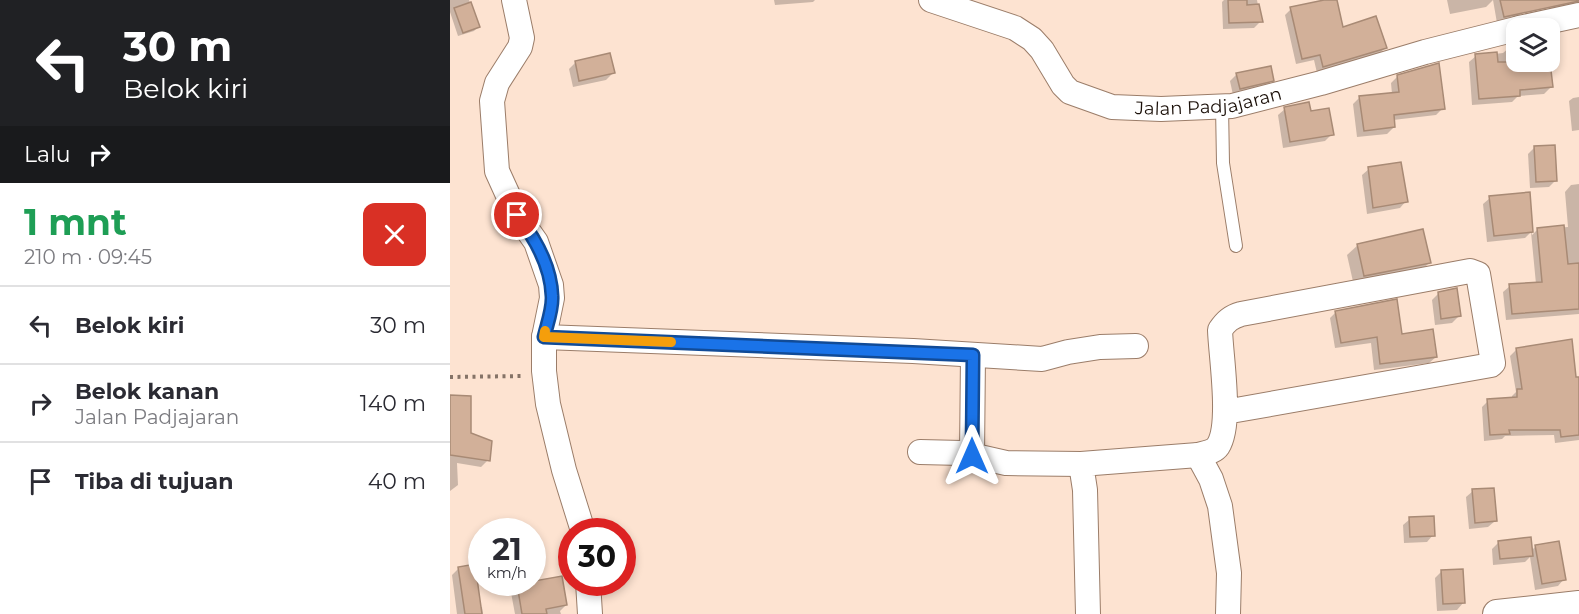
<!DOCTYPE html>
<html lang="id">
<head>
<meta charset="utf-8">
<style>
	:root { --surface:#fff; --page:#f2f2f3; --text:#2b2b33; --muted:#7c7c81; --line:#e1e1e2 }
	body { margin:0; font-family:Montserrat,sans-serif; background:var(--page); color:var(--text); height:100vh; display:flex; flex-direction:column; font-size:22px; white-space:nowrap }
	* { box-sizing:border-box; margin:0 }
	p { font-size:20px; color:var(--muted) }
	.icon { flex:none; width:33px; height:33px; fill:none; stroke:currentColor; stroke-width:2; stroke-linecap:round; stroke-linejoin:round }
	.map { position:relative; flex:1; overflow:hidden }
	.drawer { display:flex; flex-direction:column; background:var(--surface); width:450px }
	.drawer>* { flex:none }
	.guide { background:#202124; color:#fff; overflow:hidden }
	.tools { position:absolute; left:1056px; top:18px; display:grid; gap:12px }
	.tools a { display:grid; place-items:center; width:54px; height:54px; border-radius:12px; background:var(--surface); box-shadow:0 3px 9px #0003; font-size:30px }
	.speed { position:absolute; left:18px; top:518px; display:flex; gap:12px; font-size:30px; font-weight:700; text-align:center }
	.speed>* { display:grid; place-content:center; width:78px; height:78px; border-radius:50%; background:var(--surface); box-shadow:0 3px 9px #0003; line-height:1 }
	.speed small { font-size:15px; font-weight:400 }
	.speed .limit { border:9px solid #d22; background:#fff; color:#111 }
	.pin { position:absolute; display:grid; place-items:center; width:51px; height:51px; color:#fff; margin:-26px; border:3px solid #fff; border-radius:50%; box-shadow:0 2px 6px #0007 }
	.me { position:absolute; width:66px; margin:-33px; rotate:0deg; stroke-linejoin:round; filter:drop-shadow(0 0 4px #0008) }
	.turn { display:flex; align-items:center; gap:21px; height:126px; padding:0 24px; font-size:27px }
	.turn .icon { width:78px; height:78px; stroke-width:2.5 }
	.turn b { display:block; font-size:42px; line-height:51px }
	.then { display:flex; align-items:center; height:57px; padding:0 24px; background:#0003; gap:12px; font-size:22px }
	.round { display:grid; place-items:center; flex:none; width:63px; height:63px; border-radius:12px; background:var(--page) }
	.head { display:flex; align-items:center; justify-content:space-between; height:102px; padding:0 24px }
	h1 { font-size:36px; font-weight:700; line-height:45px; color:#1e9e55 }
	ul { padding:0; list-style:none }
	li { display:flex; align-items:center; gap:18px; height:78px; padding:0 24px; border-top:2px solid var(--line) }
	li div { flex:1 }
	li b { display:block; font-size:22px }
	li em { font-style:normal }
	main { display:flex; flex:1; min-height:0 }
	.map>svg:first-child { display:block }
	.shadow { fill:#0003 }
	.building { fill:#d2b099; stroke:#a88a75; stroke-width:1.5 }
	.lines { fill:none; stroke-linecap:round; stroke-linejoin:round }
	.service-casing { stroke:#9b7d69; stroke-width:14 }
	.minor-casing { stroke:#9b7d69; stroke-width:26 }
	.tertiary-casing { stroke:#9b7d69; stroke-width:30 }
	.path { stroke:#857367; stroke-width:4; stroke-dasharray:3 4.5; stroke-linecap:butt }
	.service { stroke:#fff; stroke-width:12 }
	.minor { stroke:#fff; stroke-width:24 }
	.tertiary { stroke:#fff; stroke-width:28 }
	.route-casing { stroke:#114b97; stroke-width:15 }
	.route { stroke:#1a73e8; stroke-width:10 }
	.slow { stroke:#f59e0b; stroke-width:10 }
	.labels { text-anchor:middle; stroke-width:6; stroke-linejoin:round; paint-order:stroke }
	.street-label { font-size:18px; fill:#1b1009; stroke:#fbf4f0 }
</style>
</head>
<body>
<main>
<section class="drawer">
<div class="guide">
<div class="turn"><svg class="icon" aria-label="left" viewBox="0 0 24 24"><path d="M17 20v-9H6M10 6l-5 5 5 5"/></svg><div><b>30 m</b>Belok kiri</div></div>
<div class="then">Lalu<svg class="icon" aria-label="right" viewBox="0 0 24 24"><path d="M7 20v-9h11M14 6l5 5-5 5"/></svg></div>
</div>
<div class="head"><div><h1>1 mnt</h1><p>210 m · 09:45</p></div><a class="round" style="background:#d93025;color:#fff"><svg class="icon" aria-label="close" viewBox="0 0 24 24"><path d="M6 6l12 12M18 6L6 18"/></svg></a></div>
<ul>
<li><svg class="icon" aria-label="left" viewBox="0 0 24 24"><path d="M17 20v-9H6M10 6l-5 5 5 5"/></svg><div><b>Belok kiri</b></div><em>30 m</em></li>
<li><svg class="icon" aria-label="right" viewBox="0 0 24 24"><path d="M7 20v-9h11M14 6l5 5-5 5"/></svg><div><b>Belok kanan</b><p>Jalan Padjajaran</p></div><em>140 m</em></li>
<li><svg class="icon" aria-label="arrive" viewBox="0 0 24 24"><path d="M6 21V4h12l-3 4 3 4H6"/></svg><div><b>Tiba di tujuan</b></div><em>40 m</em></li>
</ul>
</section>
<div class="map">
<svg width="1129" height="614" viewBox="0 0 1129 614">
	<rect width="100%" height="100%" fill="#fde3d1"/>
	<g class="shadow">
		<path d="M0,0H19L28,27L24,31L8,36L0,12Z"/>
		<path d="M324,0H365L363,2L325,5Z"/>
		<path d="M774,0H807L811,21L804,28L773,29L772,2Z"/>
		<path d="M881,0H885L892,29L935,48L929,54L867,73L864,60L846,64L835,15L841,9Z"/>
		<path d="M997,0H1071L1073,12L1066,18L1047,23L1043,0L1036,7L1000,14Z"/>
		<path d="M1099,0H1129V9L1102,10Z"/>
		<path d="M1066,45V62H1099L1101,87L1094,94L1068,96L1062,102L1022,105L1019,62L1026,56L1053,53L1060,47Z"/>
		<path d="M126,62L163,73L156,80L123,87L119,69Z"/>
		<path d="M787,74L822,80L815,87L783,95L780,81Z"/>
		<path d="M947,77L993,108L986,115L943,120L944,127L937,134L907,137L903,104L910,97L942,94L941,83Z"/>
		<path d="M1129,97V130L1122,131L1119,101L1123,98Z"/>
		<path d="M835,109L882,134L875,141L833,148L828,115Z"/>
		<path d="M1085,147L1106,180L1099,187L1080,188L1078,154Z"/>
		<path d="M919,169L956,201L950,208L917,214L912,175Z"/>
		<path d="M1129,184V314L1056,320L1053,292L1060,286L1086,284L1081,232L1075,238L1037,242L1033,204L1040,198L1078,194L1082,235L1088,229L1118,227L1115,192L1121,185Z"/>
		<path d="M908,245L979,263L969,273L904,286L897,255Z"/>
		<path d="M989,293L1009,316L1002,323L985,325L982,300Z"/>
		<path d="M886,312L950,335L986,357L979,363L924,370L921,343L885,348L880,318Z"/>
		<path d="M1066,350L1125,379L1129,378V440L1105,443L1104,435L1055,436L1052,439L1034,441L1032,407L1038,401L1062,399V396L1066,392L1060,356Z"/>
		<path d="M0,397L19,434L38,460L31,467L7,463L8,485L0,491Z"/>
		<path d="M1023,491L1045,521L1038,527L1019,529L1016,497Z"/>
		<path d="M960,519L983,535L977,542L954,543L953,525Z"/>
		<path d="M32,541V576H25L30,607H32L33,614H7L2,575L9,568L20,566L19,548L26,542Z"/>
		<path d="M1048,543L1081,551L1086,546L1114,579L1108,586L1085,590L1080,557L1075,562L1043,565L1042,549Z"/>
		<path d="M82,549H84L86,582L116,605L110,611L111,614H65L59,582H82Z"/>
		<path d="M992,571L1013,603L1007,610L987,611L985,578Z"/>
	</g>
	<g class="building">
		<path d="M778,0H797V5L809,4L813,22L779,23Z"/>
		<path d="M874,0H887L893,27L926,16L937,48L873,67L870,55L852,59L840,7Z"/>
		<path d="M1050,0H1129V1L1054,17Z"/>
		<path d="M21,2L30,27L13,33L4,8Z"/>
		<path d="M1047,52L1048,62H1100L1103,87L1070,90V96L1029,99L1025,54Z"/>
		<path d="M160,53L165,73L129,81L125,61Z"/>
		<path d="M989,63L995,109L944,115L945,127L914,131L909,96L949,92L947,75Z"/>
		<path d="M821,66L824,81L790,89L786,73Z"/>
		<path d="M859,102L861,111L879,108L884,135L840,142L834,107Z"/>
		<path d="M1105,145L1107,181L1086,182L1084,146Z"/>
		<path d="M951,162L958,202L923,208L918,167Z"/>
		<path d="M1080,192L1083,232L1044,236L1039,196Z"/>
		<path d="M1114,225L1118,264L1129,263V309L1062,314L1059,284L1092,282L1087,228Z"/>
		<path d="M973,229L981,263L914,276L907,244Z"/>
		<path d="M1007,288L1011,316L991,319L988,292Z"/>
		<path d="M947,299L952,334L983,329L987,357L930,364L927,337L891,343L885,311Z"/>
		<path d="M1122,339L1126,377H1129V435L1111,437L1110,430H1059L1060,434L1040,435L1037,399L1067,397V389H1072L1066,348Z"/>
		<path d="M0,395L21,396V433L42,441L40,461L0,455Z"/>
		<path d="M1044,488L1047,521L1025,523L1022,489Z"/>
		<path d="M984,516L985,536L960,537L959,517Z"/>
		<path d="M1081,537L1083,556L1050,559L1048,541Z"/>
		<path d="M1109,541L1116,580L1092,584L1085,545Z"/>
		<path d="M25,564L32,614H15L8,567Z"/>
		<path d="M1013,569L1015,603L993,604L991,570Z"/>
		<path d="M112,576L117,605L96,609L97,614H72L67,584Z"/>
	</g>
	<g class="lines">
		<defs>
			<path id="service" d="M772,106L773,163L786,246"/>
			<g id="minor">
				<path d="M64,0L72,38L70,47L47,83L42,101L47,171L67,215L86,242L101,285L102,298L94,337V371L98,404L114,470L133,531"/>
				<path id="s1" d="M481,0L565,28L582,39L592,50L613,85L620,92L662,107L711,109L782,106L871,83L975,52L1066,29"/>
				<path d="M1069,28L1129,15"/>
				<path d="M94,337L463,351L592,359L618,352L650,347L686,346"/>
				<path d="M470,452L512,453L556,463L631,464"/>
				<path d="M748,455L761,479L770,506L779,573L778,614"/>
				<path d="M522,456L523,355"/>
				<path d="M138,582L140,614"/>
				<path d="M638,614L635,490L631,464L748,455C755,453 764,452 768,446C782,424 771,358 770,330C776,321 781,317 791,314L1020,271L1028,274L1043,363L1041,365L775,412"/>
			</g>
			<path id="tertiary" d="M1047,614L1129,605"/>
		</defs>
		<use href="#service" class="service-casing"/>
		<use href="#minor" class="minor-casing"/>
		<use href="#tertiary" class="tertiary-casing"/>
		<path class="path" d="M0,377L74,376"/>
		<use href="#service" class="service"/>
		<use href="#minor" class="minor"/>
		<use href="#tertiary" class="tertiary"/>
	</g>
	<g class="lines">
		<defs>
			<path id="route" d="M67,215C85,238 101,266 102,296C103,309 97,324 94,337L523,355L522,456"/>
		</defs>
		<use href="#route" class="route-casing"/>
		<use href="#route" class="route"/>
		<path class="slow" d="M95,331L94,337L221,342"/>
	</g>
	<g class="labels">
		<g class="street-label">
			<text dy="6" stroke="none"><textPath href="#s1" startOffset="316">Jalan Padjajaran</textPath></text>
		</g>
	</g>
</svg>
<div class="tools">
<a><svg class="icon" aria-label="layers" viewBox="0 0 24 24"><path d="M12 4l9 5-9 5-9-5zM3 14l9 5 9-5"/></svg></a>
</div>
<div class="speed"><div>21<small>km/h</small></div><div class="limit">30</div></div>
<div class="pin" style="left:67px;top:215px;background:#d93025"><svg class="icon" aria-label="arrive" viewBox="0 0 24 24"><path d="M6 21V4h12l-3 4 3 4H6"/></svg></div>
<svg class="me" style="left:522px;top:456px" viewBox="-20 -20 40 40"><path d="M0-17L14 15 0 8-14 15z" fill="#1a73e8" stroke="#fff" stroke-width="4"/></svg>
</div>
</main>
</body>
</html>
